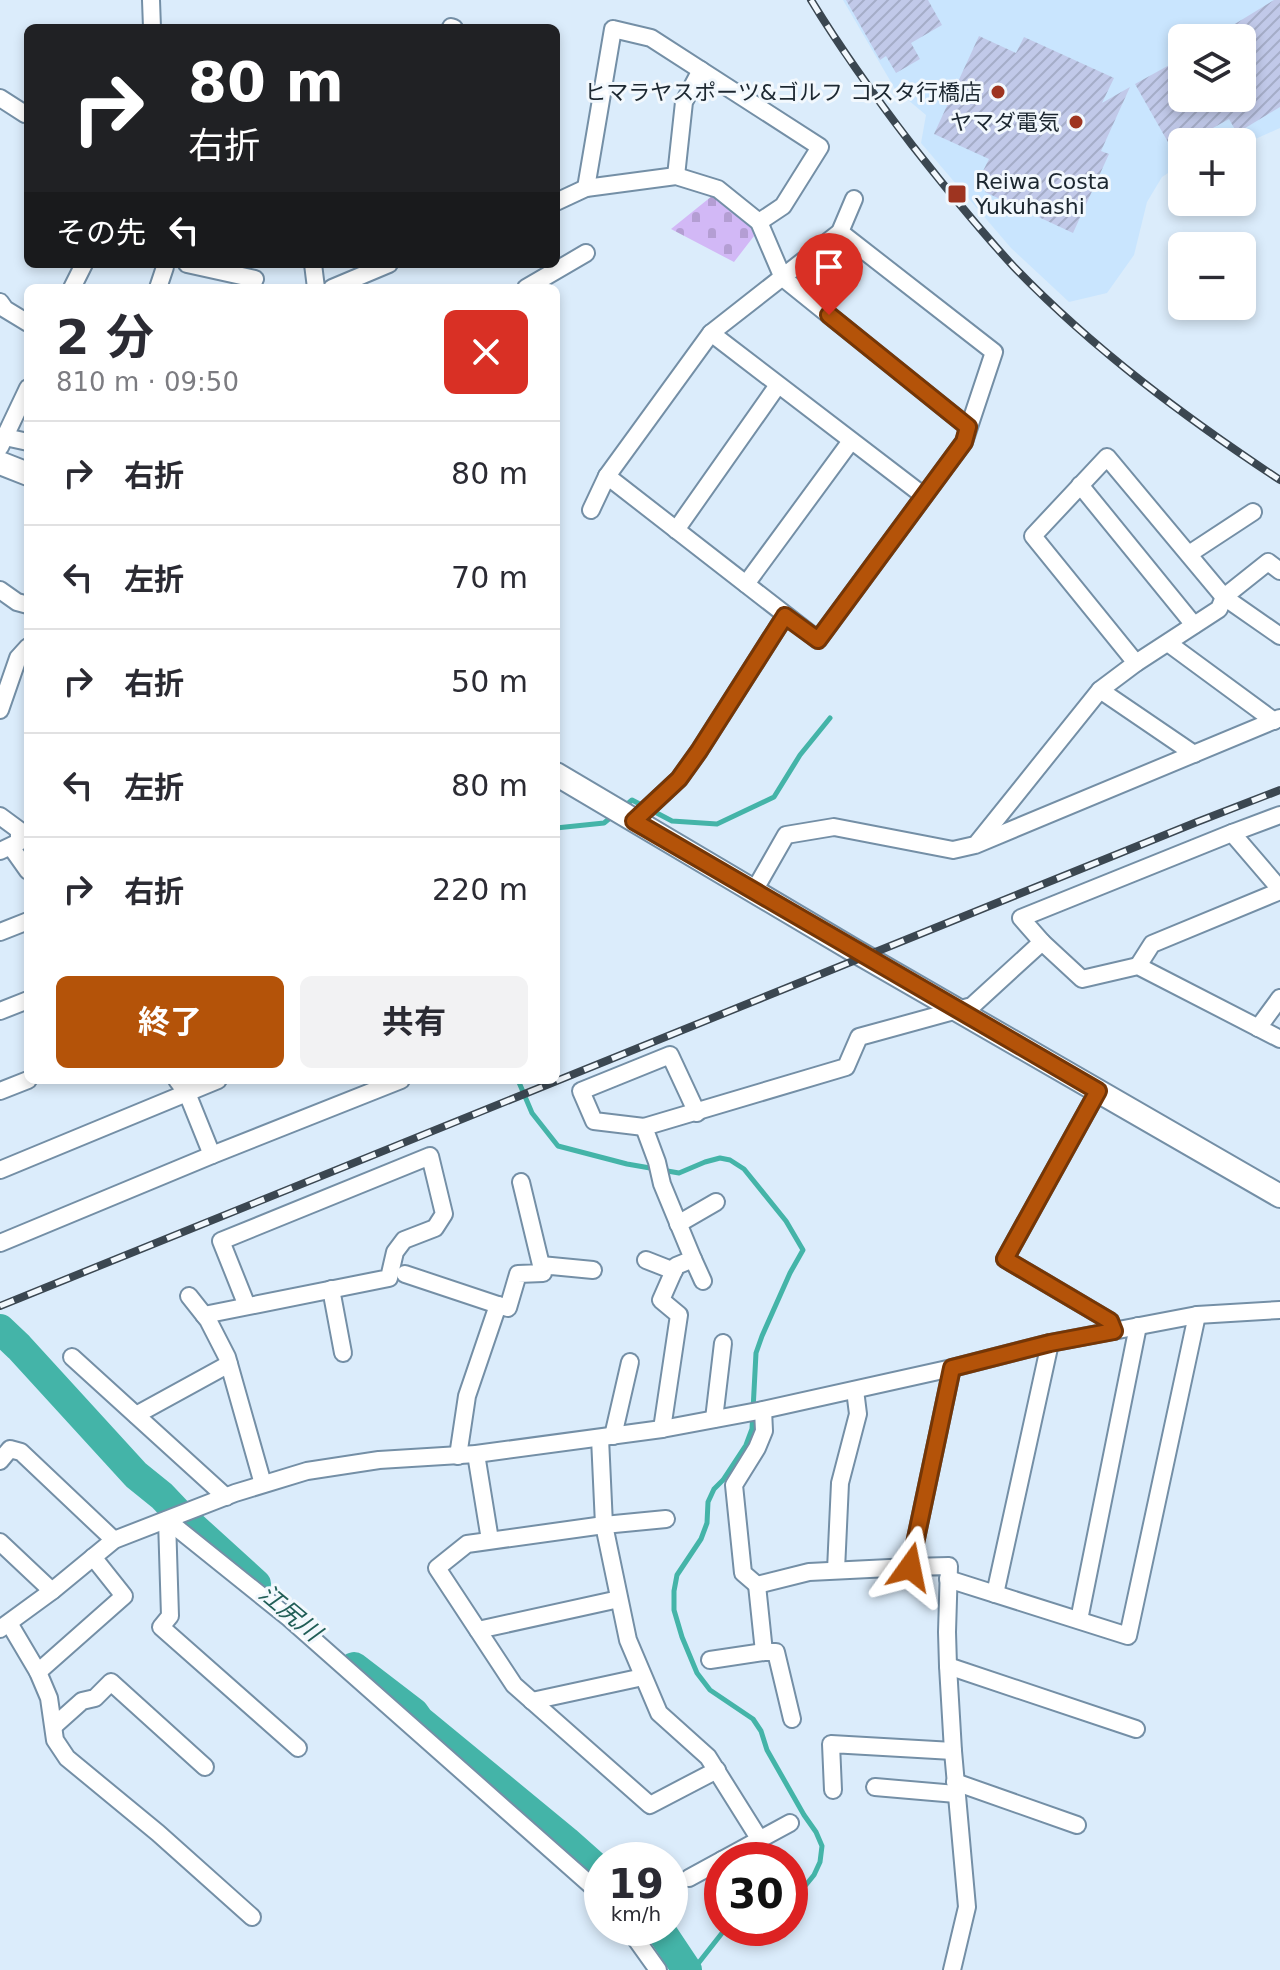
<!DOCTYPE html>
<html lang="ja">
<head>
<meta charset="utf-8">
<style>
	:root { --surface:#fff; --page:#f2f2f3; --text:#2b2b33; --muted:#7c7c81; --line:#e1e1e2; --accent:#b45309 }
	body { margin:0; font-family:"DejaVu Sans","Noto Sans JP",sans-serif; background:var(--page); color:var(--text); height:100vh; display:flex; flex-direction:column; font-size:30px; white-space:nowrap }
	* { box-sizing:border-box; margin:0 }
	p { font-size:26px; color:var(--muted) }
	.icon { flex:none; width:44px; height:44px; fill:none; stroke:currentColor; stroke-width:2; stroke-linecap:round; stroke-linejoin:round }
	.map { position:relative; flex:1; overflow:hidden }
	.side { position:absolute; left:24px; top:284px; width:536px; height:800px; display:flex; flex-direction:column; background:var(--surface); border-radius:12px; box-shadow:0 4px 12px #0003 }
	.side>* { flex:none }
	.banner { position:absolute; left:24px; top:24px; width:536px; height:244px; border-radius:12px; box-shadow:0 4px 12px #0003; background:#202124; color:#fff; overflow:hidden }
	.controls { position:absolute; left:1168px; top:24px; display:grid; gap:16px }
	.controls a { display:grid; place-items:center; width:88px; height:88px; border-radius:12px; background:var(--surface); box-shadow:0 4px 12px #0003; font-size:40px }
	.speed { position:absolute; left:584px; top:1842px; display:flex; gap:16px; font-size:40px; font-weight:700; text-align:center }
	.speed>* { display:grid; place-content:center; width:104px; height:104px; border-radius:50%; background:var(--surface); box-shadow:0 4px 12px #0003; line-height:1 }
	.speed small { font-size:20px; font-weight:400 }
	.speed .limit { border:12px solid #d22; background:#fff; color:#111 }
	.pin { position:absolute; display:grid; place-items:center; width:68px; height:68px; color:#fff; margin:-82px -34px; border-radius:50% 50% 50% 0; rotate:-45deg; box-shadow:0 0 8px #0007 }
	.pin .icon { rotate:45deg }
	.me { position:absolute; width:88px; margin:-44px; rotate:12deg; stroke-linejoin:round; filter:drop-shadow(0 0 6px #0008) }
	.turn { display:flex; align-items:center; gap:28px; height:168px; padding:0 32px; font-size:36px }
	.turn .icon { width:104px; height:104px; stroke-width:2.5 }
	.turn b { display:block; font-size:56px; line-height:68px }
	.then { display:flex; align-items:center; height:76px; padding:0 32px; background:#0003; gap:16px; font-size:30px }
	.round { display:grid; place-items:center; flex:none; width:84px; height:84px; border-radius:12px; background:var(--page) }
	.headline { display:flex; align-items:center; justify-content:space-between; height:136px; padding:0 32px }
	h1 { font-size:48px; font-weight:700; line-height:60px }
	.action { display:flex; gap:16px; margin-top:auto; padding:16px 32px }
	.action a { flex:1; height:92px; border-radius:12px; background:var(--accent); color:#fff; font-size:32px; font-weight:700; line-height:92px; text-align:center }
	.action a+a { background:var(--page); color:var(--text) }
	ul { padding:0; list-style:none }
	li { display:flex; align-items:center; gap:24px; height:104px; padding:0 32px; border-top:2px solid var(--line) }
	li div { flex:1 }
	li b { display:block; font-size:30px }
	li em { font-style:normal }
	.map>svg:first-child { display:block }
	.built { fill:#c9e5fe; fill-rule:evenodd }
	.cemetery { fill:url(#cemetery-stones) }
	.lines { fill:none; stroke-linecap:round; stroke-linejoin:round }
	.stream { stroke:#44b4a8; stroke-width:5 }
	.river { stroke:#44b4a8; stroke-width:30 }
	.building { fill:url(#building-hatch) }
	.street-casing { stroke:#748fa6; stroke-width:20 }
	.secondary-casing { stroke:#748fa6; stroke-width:26 }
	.street { stroke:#fff; stroke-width:16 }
	.secondary { stroke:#fff; stroke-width:22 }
	.rail-casing { stroke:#3b4751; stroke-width:8 }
	.rail { stroke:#f2f8fd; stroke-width:5; stroke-dasharray:15; stroke-linecap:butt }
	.route-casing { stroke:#753606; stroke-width:20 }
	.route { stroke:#b45309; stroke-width:14 }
	.poi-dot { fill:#9e3420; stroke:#f2f8fd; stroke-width:3 }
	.labels { text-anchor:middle; stroke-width:6; stroke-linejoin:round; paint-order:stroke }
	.poi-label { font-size:22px; fill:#1c2730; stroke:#f2f8fd; text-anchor:end }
	.water-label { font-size:24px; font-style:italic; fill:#215e57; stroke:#f2f8fd }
</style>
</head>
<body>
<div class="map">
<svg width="1280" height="1970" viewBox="0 0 1280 1970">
	<defs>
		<pattern id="cemetery-stones" width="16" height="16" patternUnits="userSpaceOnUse" patternTransform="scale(2)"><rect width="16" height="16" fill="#d2b8f6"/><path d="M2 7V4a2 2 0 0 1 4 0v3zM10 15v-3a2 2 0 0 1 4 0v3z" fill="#b49ed3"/></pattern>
		<pattern id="building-hatch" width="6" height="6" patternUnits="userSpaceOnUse" patternTransform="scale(2)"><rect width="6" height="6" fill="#c1c9e9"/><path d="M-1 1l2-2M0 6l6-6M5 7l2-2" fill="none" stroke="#a5adc8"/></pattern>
	</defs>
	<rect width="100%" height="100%" fill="#dbecfb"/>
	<path class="built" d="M843,0H1280V128L1242,145V142H1182V164L1162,177L1147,202L1134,255L1107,293L1069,302L1011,248L921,143L926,115L895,89ZM1182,38H1242V98H1182Z"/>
	<path class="cemetery" d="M712,196C733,209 747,211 754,236L734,262L671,229Z"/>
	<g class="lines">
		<g class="stream">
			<path d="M625,806L632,800L672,821L717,824L774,797L800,755L830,718"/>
			<path d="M556,828L604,823L615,814"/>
			<path d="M518,1080L532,1113L558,1146L627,1164L679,1173L705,1162L720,1158L730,1160L744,1169L786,1221L803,1250L790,1273L762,1336L756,1353L752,1429L746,1445L723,1480L714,1489L708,1502L707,1523L701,1539L677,1575L674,1591V1610L682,1637L697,1673L710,1690L753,1719L761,1731L767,1750L804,1815L816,1832L822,1846L820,1862L814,1875L805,1886L790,1894"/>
			<path d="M693,1970L726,1928"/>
		</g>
		<g class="river">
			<path d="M0,1329L19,1347L136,1475L162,1496L180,1515L256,1584"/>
			<path d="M354,1667L414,1713L419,1720L566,1841L602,1873"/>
			<path d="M659,1928L687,1970"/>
		</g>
	</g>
	<g class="building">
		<path d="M846,0H928L942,25L911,43L920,59L896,73L886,56L880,60Z"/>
		<path d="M1274,0H1280V107L1237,133L1229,119L1188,142H1182V145L1173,151L1135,84L1182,58V98H1242V38H1212Z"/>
		<path d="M979,36L1016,53L1024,37L1114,78L1102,103L1130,87L1101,151L1109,154L1073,233L985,192L991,179L981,175L989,159L934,134Z"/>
	</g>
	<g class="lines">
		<defs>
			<g id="street">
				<path d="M151,0L152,28"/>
				<path d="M451,27L454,28"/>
				<path d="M0,98L25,114"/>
				<path d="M676,176L684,102L701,70"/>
				<path d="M586,188L613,29L651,38L820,147L783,206L759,222"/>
				<path d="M556,202L586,188L676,176L718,189L759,222L783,278L968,427"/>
				<path d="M187,264L255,279"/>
				<path d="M313,264L316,288"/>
				<path d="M72,288L84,264"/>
				<path d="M158,288L165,267"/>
				<path d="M332,288L389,264"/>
				<path d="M526,288L586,253"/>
				<path d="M0,302L5,309L28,323"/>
				<path d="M711,333L924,496"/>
				<path d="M5,437L28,442"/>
				<path d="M0,447L28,388"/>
				<path d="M607,476L818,640L964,442L994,352L840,232"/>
				<path d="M1080,485L1194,625"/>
				<path d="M591,510L607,476L711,333L840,232L854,199"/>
				<path d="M676,530L778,385"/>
				<path d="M1189,554L1253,512"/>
				<path d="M746,584L851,441"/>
				<path d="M0,590L17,602L28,605"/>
				<path d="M1168,643L1274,721"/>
				<path d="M1136,663L1033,536L1107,457L1224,597L1280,636"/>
				<path d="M1100,690L1194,754"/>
				<path d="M0,710L18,658L28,647"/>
				<path d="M0,816L19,830V842L0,851"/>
				<path d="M634,821L679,779L699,751L785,616"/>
				<path d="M1232,833L1280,815"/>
				<path d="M978,842L1100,690L1136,663L1219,609L1224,597L1268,562L1280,571"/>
				<path d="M11,847L28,871"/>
				<path d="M1280,889L1232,833L1021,918L1042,942L1082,979L1138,966L1280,1039"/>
				<path d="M754,891L786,835L834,827L953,850L975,845L1280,718"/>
				<path d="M0,932L28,921"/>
				<path d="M1138,966L1152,944L1280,891"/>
				<path d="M0,1011L28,1000"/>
				<path d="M1258,1028L1280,998"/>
				<path d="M177,1080L187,1093L212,1155"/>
				<path d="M0,1091L28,1080"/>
				<path d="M1098,1091L1005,1259L1110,1321L1114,1331"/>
				<path d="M644,1127L594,1121L581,1091L670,1055L697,1113"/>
				<path d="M0,1170L218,1080"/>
				<path d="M521,1182L541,1265"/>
				<path d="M678,1224L716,1202"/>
				<path d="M0,1243L212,1155L401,1080"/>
				<path d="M693,1259L703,1281"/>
				<path d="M646,1260L674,1271"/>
				<path d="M405,1274L498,1305"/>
				<path d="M331,1289L343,1353"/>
				<path d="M189,1296L208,1320L227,1357L263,1484"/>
				<path d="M204,1315L389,1278L395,1252L404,1240L435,1228L444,1214L430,1156L221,1241L247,1306"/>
				<path d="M72,1357L226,1497"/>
				<path d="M763,1410L764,1431L757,1448L734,1485L743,1573L757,1585L809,1572L910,1567"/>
				<path d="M136,1415L229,1364"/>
				<path d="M714,1419L723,1343"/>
				<path d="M662,1429L679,1315L661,1300L676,1266L693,1259L662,1184L657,1162L644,1127L846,1067L859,1037L972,1006L1042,942"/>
				<path d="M613,1436L630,1362"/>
				<path d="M600,1438L604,1525L628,1640L659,1713L708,1757L760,1840"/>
				<path d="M476,1454L490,1540"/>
				<path d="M458,1456L467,1396L498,1305L508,1308L518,1274L543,1273L541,1265L593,1270"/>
				<path d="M0,1461L10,1449L21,1452L114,1540"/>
				<path d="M666,1519L604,1525L467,1544L437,1568L514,1685L650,1805L717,1770"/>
				<path d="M167,1520L289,1618L602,1895"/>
				<path d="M167,1520L170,1616L161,1627L298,1748"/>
				<path d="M0,1542L52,1591"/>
				<path d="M836,1570L840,1483L858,1414L855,1390"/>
				<path d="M948,1579L1128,1636L1197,1315"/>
				<path d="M757,1585L764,1652H776L792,1719"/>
				<path d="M995,1594L1050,1343"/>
				<path d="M1079,1620L1138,1326"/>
				<path d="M9,1623L38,1672L49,1698L55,1740L67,1758L158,1833L252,1917"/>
				<path d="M0,1629L52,1591L114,1540L235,1493L307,1471L379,1460L476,1454L662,1429L763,1410L952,1368L1050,1343L1197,1315L1280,1310"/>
				<path d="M478,1630L619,1599"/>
				<path d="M710,1660L764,1652"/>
				<path d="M948,1666L1136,1729"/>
				<path d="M38,1672L124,1596L93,1557"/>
				<path d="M532,1701L643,1677"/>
				<path d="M54,1726L82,1701L95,1698L111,1682L205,1767"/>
				<path d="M955,1782L1077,1825"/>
				<path d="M875,1787L956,1794"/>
				<path d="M833,1790L831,1744L953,1751"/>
				<path d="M722,1860L790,1823"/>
				<path d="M689,1878L722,1860"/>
				<path d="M628,1928L658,1970"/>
				<path d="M952,1970L967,1907L953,1751L948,1666L947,1632L949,1566L910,1567L952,1368"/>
			</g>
			<g id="secondary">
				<path d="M0,463L28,474"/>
				<path d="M556,774L855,951L1280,1196"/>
			</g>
		</defs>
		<use href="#street" class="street-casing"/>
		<use href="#secondary" class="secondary-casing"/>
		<use href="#street" class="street"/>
		<use href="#secondary" class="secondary"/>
		<defs>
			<g id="rail">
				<path d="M811,0C842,51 876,98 912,145C945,187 978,228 1014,267C1093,349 1186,418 1280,480"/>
				<path d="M0,1306L1197,822L1280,790"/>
			</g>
		</defs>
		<use href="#rail" class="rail-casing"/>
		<use href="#rail" class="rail"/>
	</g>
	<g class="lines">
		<defs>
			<path id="route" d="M829,315L968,427L964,442L818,640L785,616L699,751L679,779L634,821L1098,1091L1005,1259L1110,1321L1114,1331L1050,1343L952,1368L910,1567"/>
		</defs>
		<use href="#route" class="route-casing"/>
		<use href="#route" class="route"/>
	</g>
	<g class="poi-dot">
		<circle cx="998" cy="92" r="8"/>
		<circle cx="1076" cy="122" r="8"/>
		<rect x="947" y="184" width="20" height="20" rx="4"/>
	</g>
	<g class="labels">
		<g class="poi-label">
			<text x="982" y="100">ヒマラヤスポーツ&amp;ゴルフ コスタ行橋店</text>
			<text x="1060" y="130">ヤマダ電気</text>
			<text x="975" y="189" text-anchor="start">Reiwa Costa<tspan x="975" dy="25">Yukuhashi</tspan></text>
		</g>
		<g class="water-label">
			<text transform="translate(290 1613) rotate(40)" y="8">江尻川</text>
		</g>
	</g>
</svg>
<div class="controls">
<a><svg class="icon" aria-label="layers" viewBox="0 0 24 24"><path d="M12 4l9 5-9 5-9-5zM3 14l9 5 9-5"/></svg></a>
<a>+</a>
<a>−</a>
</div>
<div class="speed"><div>19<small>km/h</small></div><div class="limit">30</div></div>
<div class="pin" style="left:829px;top:315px;background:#d93025"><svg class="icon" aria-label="arrive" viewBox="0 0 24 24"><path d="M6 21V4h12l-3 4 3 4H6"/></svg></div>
<svg class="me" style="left:910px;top:1567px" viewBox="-20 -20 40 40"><path d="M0-17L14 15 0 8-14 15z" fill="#b45309" stroke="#fff" stroke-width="4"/></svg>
<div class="banner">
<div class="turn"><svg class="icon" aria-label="right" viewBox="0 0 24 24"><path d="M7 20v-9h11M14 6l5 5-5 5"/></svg><div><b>80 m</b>右折</div></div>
<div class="then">その先<svg class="icon" aria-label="left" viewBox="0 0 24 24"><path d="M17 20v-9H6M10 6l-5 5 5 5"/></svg></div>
</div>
<section class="side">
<div class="headline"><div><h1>2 分</h1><p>810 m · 09:50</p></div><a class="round" style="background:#d93025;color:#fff"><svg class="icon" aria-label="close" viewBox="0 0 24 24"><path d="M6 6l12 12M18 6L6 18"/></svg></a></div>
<ul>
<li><svg class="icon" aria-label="right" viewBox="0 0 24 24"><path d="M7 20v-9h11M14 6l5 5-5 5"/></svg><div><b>右折</b></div><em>80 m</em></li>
<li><svg class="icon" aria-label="left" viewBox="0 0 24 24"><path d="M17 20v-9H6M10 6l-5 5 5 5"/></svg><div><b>左折</b></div><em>70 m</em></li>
<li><svg class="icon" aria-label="right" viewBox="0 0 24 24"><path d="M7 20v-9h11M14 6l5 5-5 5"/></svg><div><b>右折</b></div><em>50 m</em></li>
<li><svg class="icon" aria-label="left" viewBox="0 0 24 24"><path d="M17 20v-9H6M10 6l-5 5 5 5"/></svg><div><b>左折</b></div><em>80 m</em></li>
<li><svg class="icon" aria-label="right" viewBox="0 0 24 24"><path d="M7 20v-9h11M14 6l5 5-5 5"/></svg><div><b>右折</b></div><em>220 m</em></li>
</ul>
<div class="action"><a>終了</a><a>共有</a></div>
</section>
</div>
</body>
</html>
